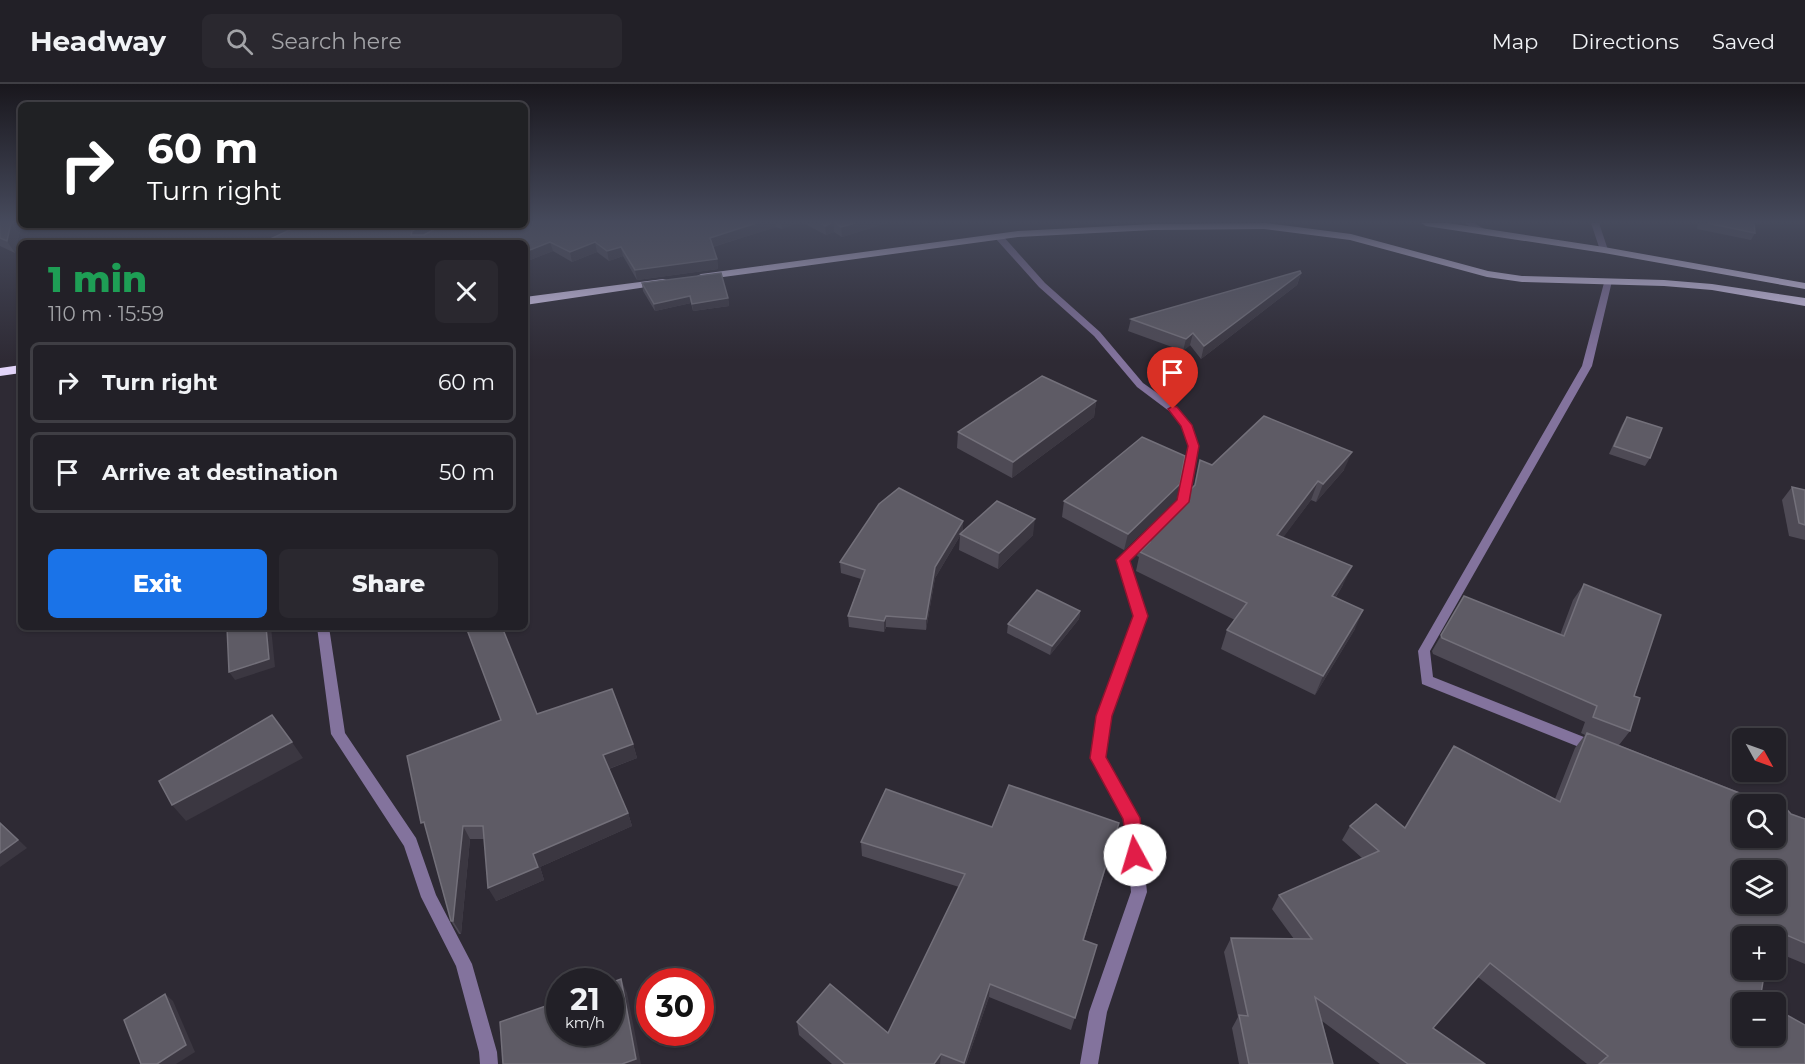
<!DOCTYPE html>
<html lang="en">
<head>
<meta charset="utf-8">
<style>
	:root { --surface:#222027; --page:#2a282f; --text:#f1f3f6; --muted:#a2a3a7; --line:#3f3e44; --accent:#1a73e8 }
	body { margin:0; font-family:Montserrat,sans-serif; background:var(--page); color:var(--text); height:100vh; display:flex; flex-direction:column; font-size:22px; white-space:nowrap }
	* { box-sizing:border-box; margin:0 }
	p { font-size:20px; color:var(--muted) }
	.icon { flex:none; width:33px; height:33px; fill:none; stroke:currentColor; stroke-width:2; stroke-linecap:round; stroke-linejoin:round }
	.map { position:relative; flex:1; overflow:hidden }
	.drawer { position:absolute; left:18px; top:156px; width:510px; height:390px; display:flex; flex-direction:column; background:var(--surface); border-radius:9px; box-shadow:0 2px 4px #0004,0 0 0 2px var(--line) }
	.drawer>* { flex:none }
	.hud { position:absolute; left:18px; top:18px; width:510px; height:126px; border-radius:9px; box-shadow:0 2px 4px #0004,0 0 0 2px var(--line); background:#202124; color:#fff; overflow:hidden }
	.needle { width:39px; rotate:130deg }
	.fabs { position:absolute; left:1732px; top:644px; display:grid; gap:12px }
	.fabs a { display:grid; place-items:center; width:54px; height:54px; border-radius:9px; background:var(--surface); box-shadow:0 2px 4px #0004,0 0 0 2px var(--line); font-size:30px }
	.speed { position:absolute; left:546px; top:884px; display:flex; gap:12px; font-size:30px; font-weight:700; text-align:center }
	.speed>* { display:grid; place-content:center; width:78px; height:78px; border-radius:50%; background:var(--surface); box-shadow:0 2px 4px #0004,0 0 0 2px var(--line); line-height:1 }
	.speed small { font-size:15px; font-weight:400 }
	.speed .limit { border:9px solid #d22; background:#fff; color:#111 }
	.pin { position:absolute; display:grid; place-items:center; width:51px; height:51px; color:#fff; margin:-62px -26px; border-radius:50% 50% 50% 0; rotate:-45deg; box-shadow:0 0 6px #0007 }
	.pin .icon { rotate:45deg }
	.me { position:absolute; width:66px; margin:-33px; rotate:354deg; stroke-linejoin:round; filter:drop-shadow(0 0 4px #0008) }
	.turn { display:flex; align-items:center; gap:21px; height:126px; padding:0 30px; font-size:27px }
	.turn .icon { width:78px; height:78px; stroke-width:2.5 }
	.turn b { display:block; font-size:42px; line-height:51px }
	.round { display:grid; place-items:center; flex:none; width:63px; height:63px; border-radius:9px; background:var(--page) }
	.overview { display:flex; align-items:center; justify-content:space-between; height:102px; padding:0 30px }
	h1 { font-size:36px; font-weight:800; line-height:45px; color:#1e9e55 }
	.cta { display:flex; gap:12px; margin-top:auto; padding:12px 30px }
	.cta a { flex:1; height:69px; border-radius:9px; background:var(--accent); color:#fff; font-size:24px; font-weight:800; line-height:69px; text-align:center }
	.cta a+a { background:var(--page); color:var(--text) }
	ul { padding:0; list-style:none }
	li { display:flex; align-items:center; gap:18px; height:81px; margin:0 12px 9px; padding:0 18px; border:3px solid var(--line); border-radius:9px }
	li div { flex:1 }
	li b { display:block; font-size:22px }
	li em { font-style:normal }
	header { display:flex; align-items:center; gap:36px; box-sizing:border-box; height:84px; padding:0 30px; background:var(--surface); border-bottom:2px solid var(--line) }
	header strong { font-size:28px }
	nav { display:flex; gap:33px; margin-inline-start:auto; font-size:21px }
	.search { width:420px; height:54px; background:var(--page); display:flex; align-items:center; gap:15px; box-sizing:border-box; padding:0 21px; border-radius:9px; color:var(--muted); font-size:22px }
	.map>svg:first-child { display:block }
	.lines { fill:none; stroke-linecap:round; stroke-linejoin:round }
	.minor { fill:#83739d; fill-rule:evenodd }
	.trunk { fill:#e2d4f9; fill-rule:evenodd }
	.wall { fill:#4e4a55 }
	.shaded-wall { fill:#3b3741 }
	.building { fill:#5e5b65; stroke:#73707a; stroke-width:1.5; fill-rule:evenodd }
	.route { fill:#e11d48; stroke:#92132f; stroke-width:1.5 }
</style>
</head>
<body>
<header>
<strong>Headway</strong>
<div class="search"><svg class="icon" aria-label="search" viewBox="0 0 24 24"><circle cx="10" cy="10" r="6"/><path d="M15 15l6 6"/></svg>Search here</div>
<nav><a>Map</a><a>Directions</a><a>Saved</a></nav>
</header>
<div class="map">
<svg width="1805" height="980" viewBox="0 0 1805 980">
	<rect width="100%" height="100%" fill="#2e2a34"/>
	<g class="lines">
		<g class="minor">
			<path d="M1464,139H1474L1490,148L1483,150Z"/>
			<path d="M1591,139H1599L1608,166L1607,168L1600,166Z"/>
			<path d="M996,151H1002L1045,199L1100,248L1143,299L1177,323L1192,341L1198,362L1189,418L1179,428H1171L1169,425L1178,417L1188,362L1182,342L1169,327L1137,303L1094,252L1039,203L996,155Z"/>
			<path d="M1605,195L1612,197L1592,282L1430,567L1433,593L1599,659L1601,663L1599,667L1594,669L1422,600L1418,567L1582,282Z"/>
			<path d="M1150,446L1154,447L1156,450L1154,453L1129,477L1147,532L1111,632L1105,674L1139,734L1147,808L1107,928L1098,980H1080L1089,928L1131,808L1124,735L1091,674L1097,632L1135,532L1117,476L1146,447Z"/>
			<path d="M317,543H329L345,649L416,754L436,811L472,880L497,968L498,980H480L479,968L456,882L421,813L404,762L331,650Z"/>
		</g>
		<g class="trunk">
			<path d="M1267,139L1351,150L1488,187L1522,192L1664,196L1712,200L1805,214V222L1712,206L1664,202L1522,198L1487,193L1350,156L1264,145L1153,146L1018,153L701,196L695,193L701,190L1018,147L1153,140Z"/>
			<path d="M1421,139H1448L1604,163L1805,199V205L1604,169L1426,142Z"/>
			<path d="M663,195L667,196V200L525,221V213Z"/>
			<path d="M21,281V289L0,292V284Z"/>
		</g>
	</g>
	<g class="wall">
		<path d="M0,139L21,141L15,169L0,162Z"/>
		<path d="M525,139H796L782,145L776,143L713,163L717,175L718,185L637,196L623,172L609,177L597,168L572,178L553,167L525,178V159L287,147L277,141H525Z"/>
		<path d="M803,139H887L842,153L834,148L826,151Z"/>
		<path d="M1698,139H1754L1755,149L1751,156L1697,145Z"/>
		<path d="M1301,189L1297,201L1201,275L1190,261L1183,267L1128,247L1131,235Z"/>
		<path d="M642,199L728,214L729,222L693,227L691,219L655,227L643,207Z"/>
		<path d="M1096,317L1094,333L1012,394L957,364L958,348Z"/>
		<path d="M1627,333L1650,374L1645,382L1609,370L1622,341Z"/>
		<path d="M1200,376L1212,381L1344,386L1316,418L1311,416L1283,453L1343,501L1336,513L1355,545L1315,611L1221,565L1227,546L1235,536L1136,487L1139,473L1137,472L1141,453L1194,403Z"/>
		<path d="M1180,400L1176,416L1124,466L1062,433L1064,417Z"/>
		<path d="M1792,403L1805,406V456L1789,452L1782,416Z"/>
		<path d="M962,448L1033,451L998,485L959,466L960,452L935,494L926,546L886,543L884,548L849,543L848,532L861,495L841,489L840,478Z"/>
		<path d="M1584,500L1634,612L1630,647L1619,661L1757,715L1761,712L1791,730L1805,735V880L1776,868V852H1743L1760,916L1805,980H1587L1478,893L1433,944L1485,980H1380L1322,937L1333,980H1239L1232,944L1238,933L1224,868L1231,854L1294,855L1272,825L1279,811L1362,774L1342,756L1350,742L1405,743L1555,715L1575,664L1585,651L1581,649L1585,638L1433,570L1432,567L1464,512L1560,551L1573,516Z"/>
		<path d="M1080,527L1079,535L1050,571L1007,549L1008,540Z"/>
		<path d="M537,630L633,660L637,674L609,685L628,729L632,742L540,783L544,796L496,817L484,755H470L461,850H459L451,837L407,672Z"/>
		<path d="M992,743L1115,754L1084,856L1097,861L1071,946L989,913L966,980H832L799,951L797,938L888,949L959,803L862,772L861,758Z"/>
	</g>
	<g class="shaded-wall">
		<path d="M11,139H21V141L15,169L7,157Z"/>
		<path d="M756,139H775L776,143L712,163L710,154Z"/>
		<path d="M781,139H796L782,145Z"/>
		<path d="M831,139H834V148L826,151L825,142Z"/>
		<path d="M855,139H887L842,153L841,143Z"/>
		<path d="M424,141H445L415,159L411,151L412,147Z"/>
		<path d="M550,158L553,167L525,178V168Z"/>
		<path d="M595,158L597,168L572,178L570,168Z"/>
		<path d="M621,163L623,172L609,177L607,167Z"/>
		<path d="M717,175L718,185L637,196L635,186Z"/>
		<path d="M1301,189L1297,201L1201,275L1204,262Z"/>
		<path d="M690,212L691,219L655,227L654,220Z"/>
		<path d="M728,214L729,222L693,227L692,220Z"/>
		<path d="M1193,249L1190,261L1183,267L1186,255Z"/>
		<path d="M1096,317L1094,333L1012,394L1013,378Z"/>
		<path d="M1352,368L1344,386L1316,418L1323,400Z"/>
		<path d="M1318,397L1311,416L1271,470L1277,451Z"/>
		<path d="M1180,400L1176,416L1124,466L1128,450Z"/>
		<path d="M1035,435L1033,451L998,485L999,469Z"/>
		<path d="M963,437V447L960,450V452L935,494L926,546V535L935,483Z"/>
		<path d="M1352,482L1343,501L1324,531L1332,512Z"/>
		<path d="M1363,526L1355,545L1315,611L1323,592Z"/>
		<path d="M1080,527L1079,535L1050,571L1052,562Z"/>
		<path d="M886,532V543L884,548V537Z"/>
		<path d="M266,543H271L275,583L235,596L229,588Z"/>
		<path d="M292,658L303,674L186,737L172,721Z"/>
		<path d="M633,660L637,674L608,685L603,671Z"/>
		<path d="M628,729L632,742L540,783L544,796L496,817L488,804L533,770Z"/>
		<path d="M0,738L27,764L0,783Z"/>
		<path d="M463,742L470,755L461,850L453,837Z"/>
		<path d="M621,895L627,909L641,980H622Z"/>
		<path d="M990,900L989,913L966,980H964Z"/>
		<path d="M165,910L173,917L195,968L176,980H157Z"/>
		<path d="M941,970L940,980H934Z"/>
	</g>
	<g class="building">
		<path d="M0,139H11L7,157L0,154Z"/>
		<path d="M525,139H756L710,154L717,175L635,186L621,163L607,167L595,158L570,168L550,158L525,168V159H262L294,144L289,141H424L412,147L411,151H424L442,141H525Z"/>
		<path d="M821,139H831L825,142Z"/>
		<path d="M835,139H855L841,143Z"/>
		<path d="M1707,139H1754L1755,149Z"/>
		<path d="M1300,187L1301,189L1204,262L1193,249L1186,255L1131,235Z"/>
		<path d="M721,189L728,214L692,220L690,212L654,220L642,199Z"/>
		<path d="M1042,292L1096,317L1013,378L958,348Z"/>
		<path d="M1264,332L1352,368L1323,400L1318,397L1277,451L1352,482L1332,512L1363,526L1323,592L1227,546L1247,519L1140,468L1150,458L1141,453L1195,401L1200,376L1212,381Z"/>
		<path d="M1627,333L1662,344L1650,374L1614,362Z"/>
		<path d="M1142,353L1185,372L1180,400L1128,450L1064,417Z"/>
		<path d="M1792,403L1805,406V441L1799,439Z"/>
		<path d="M899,404L963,437L935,483L926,535L886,532L884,537L848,532L865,486L840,478L879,420Z"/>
		<path d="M997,417L1035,435L999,469L960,450Z"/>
		<path d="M1584,500L1661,531L1634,612L1640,614L1630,647L1593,633L1597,622L1442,554L1441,551L1464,512L1564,552Z"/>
		<path d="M1037,506L1080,527L1052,562L1008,540Z"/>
		<path d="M227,543H266L269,575L229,588Z"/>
		<path d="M466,543H502L537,630L612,605L633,660L603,671L628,729L533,770L538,783L488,804L483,742H463L453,837H451L424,738L421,739L407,672L501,636Z"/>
		<path d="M272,631L292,658L172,721L159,697Z"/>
		<path d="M1587,649L1757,716L1761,712L1782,720L1791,730L1805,735V859L1772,845L1771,852H1743V885H1765L1760,916L1764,918H1743V951H1776V925L1805,941V980H1599L1608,972L1490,879L1433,944L1485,980H1408L1315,913L1333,980H1249L1239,931L1248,932L1231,854L1312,855L1279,811L1379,767L1350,742L1376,720L1405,744L1454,662L1560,718ZM1743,720H1776V753H1743ZM1743,786H1776V819H1743Z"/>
		<path d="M1009,701L1119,739L1083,856L1097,861L1075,934L990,900L964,979L941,970L934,980H845L797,938L830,900L888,949L965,790L861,758L886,705L992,743Z"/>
		<path d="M0,739L18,756L0,769Z"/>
		<path d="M621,895L636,975L622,980H503L500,938L560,917V948H610V899Z"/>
		<path d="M165,910L186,961L157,980H141L124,936Z"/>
	</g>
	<linearGradient id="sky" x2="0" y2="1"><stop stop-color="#19171d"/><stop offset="0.5" stop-color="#464a5c"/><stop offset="1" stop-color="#464a5c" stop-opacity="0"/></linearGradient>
	<rect width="1805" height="276" fill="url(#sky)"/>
	<path class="route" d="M1173,322L1177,323L1192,341L1199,362L1189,418L1130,477L1148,532L1112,632L1106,673L1140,734L1144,771L1142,777L1135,779L1129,777L1123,735L1090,674L1096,632L1133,532L1116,476L1177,416L1188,362L1181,342L1168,325Z"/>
</svg>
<div class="fabs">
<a><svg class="needle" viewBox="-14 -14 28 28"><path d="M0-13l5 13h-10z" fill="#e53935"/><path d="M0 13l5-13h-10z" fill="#a2a3a7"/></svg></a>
<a><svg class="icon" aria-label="search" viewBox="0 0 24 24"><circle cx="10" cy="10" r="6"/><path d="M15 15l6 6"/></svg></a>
<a><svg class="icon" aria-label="layers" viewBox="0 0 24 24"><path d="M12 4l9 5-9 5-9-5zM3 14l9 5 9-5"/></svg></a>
<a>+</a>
<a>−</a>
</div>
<div class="speed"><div>21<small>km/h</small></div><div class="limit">30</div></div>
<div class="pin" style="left:1173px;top:325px;background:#d93025"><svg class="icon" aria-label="arrive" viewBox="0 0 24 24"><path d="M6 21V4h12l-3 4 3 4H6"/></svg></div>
<svg class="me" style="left:1135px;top:771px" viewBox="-20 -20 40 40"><circle r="19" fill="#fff"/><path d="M0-13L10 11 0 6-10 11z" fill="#e11d48"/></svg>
<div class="hud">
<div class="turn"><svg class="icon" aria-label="right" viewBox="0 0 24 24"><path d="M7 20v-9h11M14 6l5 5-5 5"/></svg><div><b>60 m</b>Turn right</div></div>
</div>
<section class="drawer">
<div class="overview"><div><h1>1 min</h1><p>110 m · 15:59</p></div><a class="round"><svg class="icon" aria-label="close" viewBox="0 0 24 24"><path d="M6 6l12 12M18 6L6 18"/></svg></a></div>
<ul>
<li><svg class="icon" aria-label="right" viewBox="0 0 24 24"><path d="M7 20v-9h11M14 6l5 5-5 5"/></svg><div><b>Turn right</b></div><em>60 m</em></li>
<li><svg class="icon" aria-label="arrive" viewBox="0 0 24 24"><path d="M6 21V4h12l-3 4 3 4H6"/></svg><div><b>Arrive at destination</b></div><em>50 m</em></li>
</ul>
<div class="cta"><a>Exit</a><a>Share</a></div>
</section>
</div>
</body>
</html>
